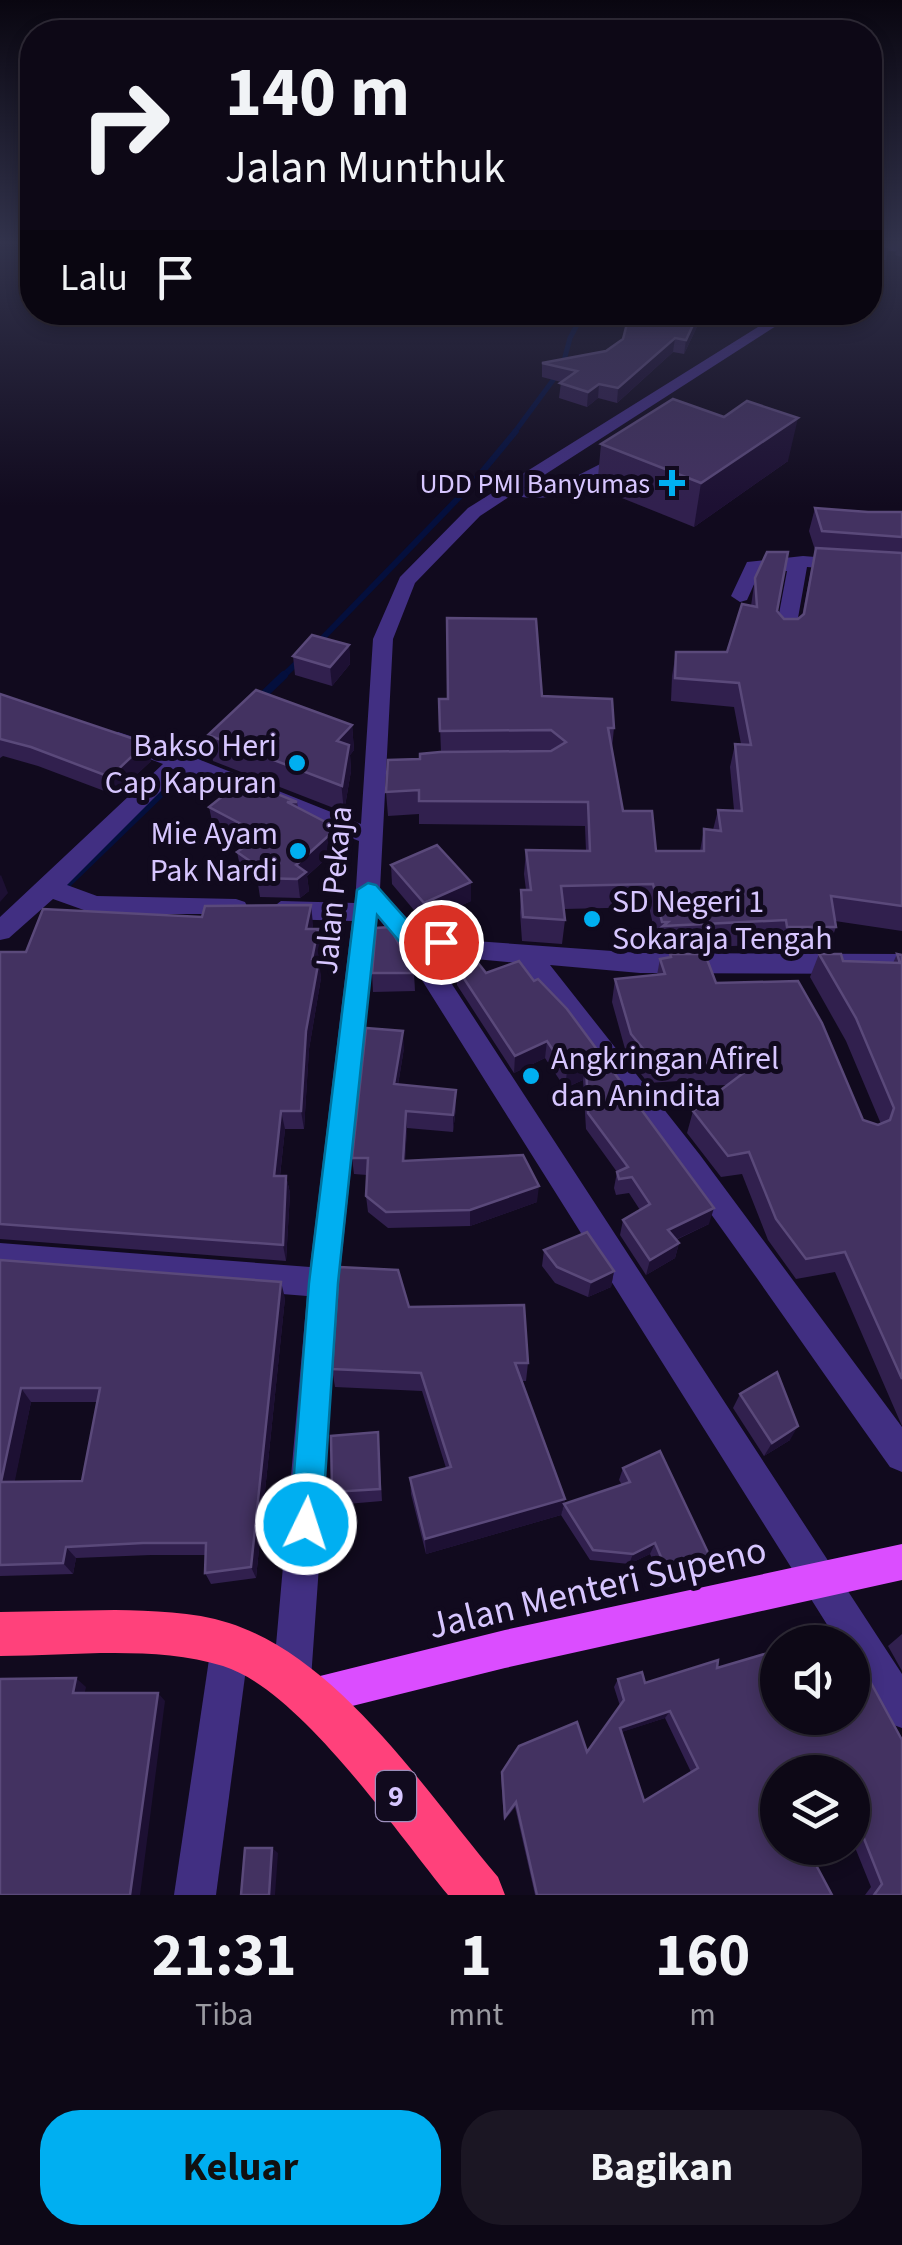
<!DOCTYPE html>
<html lang="id">
<head>
<meta charset="utf-8">
<style>
	:root { --surface:#0d0816; --page:#1b1623; --text:#f1f3f6; --muted:#9a9aa1; --line:#2d2935; --accent:#00aff1 }
	body { margin:0; font-family:"Source Sans 3",sans-serif; background:var(--page); color:var(--text); height:100vh; display:flex; flex-direction:column; font-size:38px; white-space:nowrap }
	* { box-sizing:border-box; margin:0 }
	p { font-size:32px; color:var(--muted) }
	.icon { flex:none; width:55px; height:55px; fill:none; stroke:currentColor; stroke-width:2; stroke-linecap:round; stroke-linejoin:round }
	.map { position:relative; height:1895px; overflow:hidden }
	.details { display:flex; flex-direction:column; background:var(--surface); flex:1 }
	.details>* { flex:none }
	.guide { position:absolute; left:20px; top:20px; width:862px; height:305px; border-radius:40px; box-shadow:0 5px 15px #0003,0 0 0 2px var(--line); background:#0d0816; color:var(--text); overflow:hidden }
	.buttons { position:absolute; left:760px; top:1625px; display:grid; gap:20px }
	.buttons a { display:grid; place-items:center; width:110px; height:110px; border-radius:50%; background:var(--surface); box-shadow:0 5px 15px #0003,0 0 0 2px var(--line); font-size:50px }
	.pin { position:absolute; display:grid; place-items:center; width:85px; height:85px; color:#fff; margin:-42px; border:5px solid #fff; border-radius:50%; box-shadow:0 2px 10px #0007 }
	.me { position:absolute; width:110px; margin:-55px; rotate:4deg; stroke-linejoin:round; filter:drop-shadow(0 0 8px #0008) }
	.turn { display:flex; align-items:center; gap:35px; height:210px; padding:0 40px; font-size:45px }
	.turn .icon { width:130px; height:130px; stroke-width:2.5 }
	.turn b { display:block; font-size:70px; line-height:85px }
	.then { display:flex; align-items:center; height:95px; padding:0 40px; background:#0003; gap:20px; font-size:38px }
	.eta { display:flex; justify-content:space-evenly; align-items:center; height:170px; text-align:center }
	.eta b { font-size:60px; font-weight:700; line-height:70px }
	.button { display:flex; gap:20px; margin-top:auto; padding:20px 40px }
	.button a { flex:1; height:115px; border-radius:40px; background:var(--accent); color:#111; font-size:40px; font-weight:700; line-height:115px; text-align:center }
	.button a+a { background:var(--page); color:var(--text) }
	.map>svg:first-child { display:block }
	.lines { fill:none; stroke-linecap:round; stroke-linejoin:round }
	.stream-far2 { stroke:#040f3d; stroke-width:5 }
	.stream-far1 { stroke:#040f3d; stroke-width:6 }
	.stream { stroke:#040f3d; stroke-width:8 }
	.minor { fill:#412f82; fill-rule:evenodd }
	.major { fill:#db4dff; fill-rule:evenodd }
	.highway { fill:#ff417b; fill-rule:evenodd }
	.wall { fill:#31204e; fill-rule:evenodd }
	.shaded-wall { fill:#1d1033 }
	.building { fill:#433261; stroke:#5a497a; stroke-width:2.5; fill-rule:evenodd }
	.route { fill:#00aff1; stroke:#00729d; stroke-width:2.5 }
	.poi-dot { fill:#00aff1; stroke:#110a1e; stroke-width:4 }
	.labels { text-anchor:middle; stroke-width:10; stroke-linejoin:round; paint-order:stroke }
	.far-poi-label { font-size:28px; fill:#d7c6ff; stroke:#110a1e; text-anchor:end }
	.shield { fill:#110a1e; stroke:#9c8ebc; stroke-width:2.5 }
	.shield-label { font-size:30px; font-weight:bold; fill:#d7c6ff }
	.poi-label { font-size:32px; fill:#d7c6ff; stroke:#110a1e; text-anchor:end }
	.street-label { font-size:32px; fill:#d7c6ff; stroke:#110a1e }
	.near-street-label { font-size:38px; fill:#d7c6ff; stroke:#110a1e }
</style>
</head>
<body>
<div class="map">
<svg width="902" height="1895" viewBox="0 0 902 1895">
	<rect width="100%" height="100%" fill="#110a1e"/>
	<g class="lines">
		<path class="stream-far2" d="M514,433L562,368L570,338L584,312"/>
		<g class="stream-far1">
			<path d="M315,646L472,484L516,431"/>
			<path d="M281,678L300,660"/>
		</g>
		<g class="stream">
			<path d="M257,701L284,675"/>
			<path d="M59,892L217,739"/>
		</g>
		<g class="minor">
			<path d="M870,241L902,244V252L870,249Z"/>
			<path d="M782,312H798L524,488L557,486L612,458L618,460V466C585,487 553,505 512,495L480,516L415,583L393,639L380,889L415,927L475,941L640,953L902,954V974L640,973L550,965L700,1155L902,1427V1472L890,1467C769,1297 652,1122 518,963L475,959L429,949L902,1674V1728L888,1723L852,1666V1642H838L398,942L377,917L339,1283L311,1679L305,1692L292,1698L279,1692L273,1679L307,1296L0,1271V1243L310,1267L352,921L281,919L269,910L281,901L355,903L359,841L181,771L67,885L97,896L236,899L245,902L248,908L245,914H95L53,899L9,938L0,940V917L163,764L110,744L107,739L118,732L188,755L361,824L373,639L400,577L468,508Z"/>
			<path d="M803,556L902,564V574L807,567L795,635L792,639H778L775,635L787,571H760L747,600L740,602L731,596L747,562Z"/>
			<path d="M230,1627L243,1633L249,1646L216,1895H174L211,1646L217,1633Z"/>
		</g>
		<path class="major" d="M902,1544V1580L505,1668L312,1716L298,1711L293,1697L298,1683L312,1678L505,1630Z"/>
		<path class="highway" d="M115,1610C152,1611 192,1611 229,1623C340,1659 425,1791 498,1877L505,1895H448C396,1832 300,1690 223,1666C153,1645 72,1656 0,1656V1612Z"/>
	</g>
	<g class="wall">
		<path d="M870,241L889,247L886,260L870,258Z"/>
		<path d="M899,241H902V257L895,255Z"/>
		<path d="M704,312L684,354L673,352L617,403L598,398L587,407L559,398L561,382L542,377V363L606,351Z"/>
		<path d="M748,312H777L762,320Z"/>
		<path d="M601,444L788,461L694,527L597,488Z"/>
		<path d="M815,508L868,512H902V931L835,921L836,927L828,950H780L779,944L659,949L660,946H658L649,907L564,909L565,920L562,944L522,941L520,913L521,890H526L524,874L526,850L586,851L585,826L419,824V814L388,816L386,792L420,759L441,752L439,699L542,696L614,728L612,748L623,811L656,851H700L704,829L713,830L718,810H734L730,767L735,744H741L734,707L671,701L672,676L676,652H727L751,606L755,578L784,619H798L802,616L815,550L809,531Z"/>
		<path d="M349,645L350,664L332,686L295,675L293,656Z"/>
		<path d="M0,694L151,761L115,795L38,766L3,756L0,758Z"/>
		<path d="M352,725L354,750L350,755L351,771L344,812L213,761L208,735Z"/>
		<path d="M297,802L298,807L339,847L307,876L309,891L300,898L260,897L258,884L241,871L237,852L248,845L213,826L209,807Z"/>
		<path d="M391,865L471,901L424,922L392,884Z"/>
		<path d="M313,924L312,929L320,948L318,959L321,978L309,1049L304,1129H285L280,1176H286L290,1193L286,1261L0,1239V952H26Z"/>
		<path d="M670,954L716,983L863,1120L878,1125L881,1124L846,1041L810,977L819,954L843,961L893,963L897,954L902,955V1426L835,1272L796,1279L768,1240L742,1174L721,1177L687,1133L693,1111L727,1085L695,1086L694,1080L648,1083L627,1056L612,1002L615,979L657,975L660,959L669,958Z"/>
		<path d="M519,961L709,1224L676,1240L679,1243L675,1258L646,1275L620,1235L623,1220L640,1210L629,1193L616,1195L614,1188L617,1172L586,1129L583,1080L565,1088L545,1058L514,1073L457,985V968L486,973Z"/>
		<path d="M372,973H414L415,991L373,992Z"/>
		<path d="M404,1048L398,1085L456,1107L453,1132L407,1128L405,1161L537,1202L470,1226L388,1228L368,1212L366,1196L367,1175L354,1174L352,1158Z"/>
		<path d="M544,1250L614,1271L611,1287L588,1297L555,1283L542,1266Z"/>
		<path d="M0,1260L285,1298L256,1578L211,1584L205,1573V1555H151L76,1558L73,1574L0,1576ZM31,1402H97L82,1481L14,1482Z"/>
		<path d="M409,1307L528,1363L526,1381H521L565,1499L561,1515L426,1554L411,1494L410,1478L446,1468L422,1391L335,1387L332,1369Z"/>
		<path d="M740,1394L790,1440L764,1456L733,1408Z"/>
		<path d="M378,1432L382,1501L335,1505L332,1492Z"/>
		<path d="M623,1468L712,1561L707,1571L665,1588L650,1554L629,1564L590,1560L561,1515L564,1504L622,1485L619,1480Z"/>
		<path d="M902,1634V1671L888,1646Z"/>
		<path d="M717,1668L853,1679L864,1670L902,1895H865L871,1887L852,1840V1772L815,1863L832,1895H535L515,1807L504,1821L501,1778L502,1772L587,1752L620,1706L614,1687L618,1679L645,1683ZM665,1718L691,1772L644,1801L621,1732Z"/>
	</g>
	<g class="shaded-wall">
		<path d="M699,312H704L684,354L686,340Z"/>
		<path d="M763,312H777L762,320Z"/>
		<path d="M675,338L673,352L617,403L618,388Z"/>
		<path d="M599,384L598,398L587,407L588,392Z"/>
		<path d="M798,418L788,461L694,527L701,483Z"/>
		<path d="M349,645L350,664L332,686L330,667Z"/>
		<path d="M352,725L354,750L350,755L351,771L344,812L337,741Z"/>
		<path d="M146,743L151,761L115,795L110,777Z"/>
		<path d="M337,828L339,847L307,876L309,891L300,898L296,865Z"/>
		<path d="M1,875L8,893L0,902V876Z"/>
		<path d="M471,882V901L424,922V903Z"/>
		<path d="M311,905L313,924L309,947L306,929Z"/>
		<path d="M318,929L320,948L315,977L312,959Z"/>
		<path d="M319,959L321,978L309,1049L304,1129L301,1111L306,1031Z"/>
		<path d="M403,1031L404,1048L395,1102L394,1084Z"/>
		<path d="M547,1041L545,1058L514,1073L515,1056Z"/>
		<path d="M586,1063L583,1080L565,1088L567,1071Z"/>
		<path d="M456,1090V1107L453,1132V1115Z"/>
		<path d="M281,1111L285,1129L278,1193L274,1176Z"/>
		<path d="M406,1111L407,1128L404,1177L403,1161Z"/>
		<path d="M286,1176L290,1193L286,1261L283,1245Z"/>
		<path d="M539,1186L537,1202L470,1226V1210Z"/>
		<path d="M714,1208L709,1224L664,1245L668,1230Z"/>
		<path d="M679,1243L675,1258L646,1275L650,1260Z"/>
		<path d="M614,1271L611,1287L588,1297L591,1282Z"/>
		<path d="M281,1282L285,1298L256,1578L251,1567Z"/>
		<path d="M21,1388L31,1402L12,1495L1,1482Z"/>
		<path d="M798,1426L790,1440L764,1456L772,1443Z"/>
		<path d="M565,1499L561,1515L426,1554L425,1539Z"/>
		<path d="M655,1543L650,1554L629,1564L633,1554Z"/>
		<path d="M66,1547L76,1558L73,1574L63,1563Z"/>
		<path d="M712,1561L707,1571L665,1588L670,1578Z"/>
		<path d="M76,1678L86,1687L83,1701L73,1693Z"/>
		<path d="M158,1693L165,1701L140,1895H130Z"/>
		<path d="M670,1711L665,1718L616,1734L620,1728Z"/>
		<path d="M272,1848L278,1853L275,1895H269Z"/>
	</g>
	<g class="building">
		<path d="M870,241H887L889,247L870,244Z"/>
		<path d="M630,312H699L686,340L675,338L618,388L599,384L588,392L560,383L577,371L542,363L606,351L623,339Z"/>
		<path d="M673,399L724,417L747,401L798,418L701,483L601,444Z"/>
		<path d="M815,508L868,512H902V537L822,531Z"/>
		<path d="M816,548L902,553V906L831,896L836,927H787L786,920L663,926L668,922H662L653,884L561,886L565,920L523,917L521,890H531L526,850L590,851L588,802L419,801V790L386,792L388,760L420,759V754L440,752L551,751L566,742L551,730L440,731L439,699H448L447,618L536,619L542,696L612,699L614,728H608L623,811H652L656,851H704V829L721,831L718,810L742,811L735,744L751,745L739,683L675,678L676,652H727L742,604L757,607L755,578L767,552H788L777,611L784,619H798L804,614Z"/>
		<path d="M312,635L349,645L330,667L293,656Z"/>
		<path d="M256,690L352,725L337,741L349,745L342,786L208,735Z"/>
		<path d="M0,694L146,743L110,777L31,747L0,739Z"/>
		<path d="M243,780L297,802H287L337,828L296,865L306,872L297,879L257,878L260,868L237,852L262,835L209,807Z"/>
		<path d="M437,845L471,882L424,903L391,865Z"/>
		<path d="M311,905L306,929H318L312,959H319L306,1031L301,1111H281L274,1176H286L283,1245L0,1224V952H26L43,909L202,917L205,906Z"/>
		<path d="M390,927L414,973H372L376,928Z"/>
		<path d="M670,954H705L716,983L798,981L822,1023L863,1120L878,1125L890,1120L894,1108L856,1018L819,954H841L843,961L900,963L897,954L902,955V1379L845,1252L806,1259L776,1219L749,1152L728,1156L693,1111L758,1062L701,1063L699,1058L653,1061L631,1034L615,979L665,974L660,959L671,957Z"/>
		<path d="M475,959L486,973L519,961L534,981L538,979L567,1009L714,1208L668,1230L679,1243L650,1260L623,1220L650,1204L632,1177L619,1179L617,1172L628,1167L588,1113L586,1063L567,1071L547,1041L515,1056L457,968Z"/>
		<path d="M366,1028L403,1031L394,1084L456,1090L453,1115L406,1111L403,1161L523,1155L539,1186L470,1210L386,1212L366,1196L368,1158H352Z"/>
		<path d="M587,1232L614,1271L591,1282L557,1267L544,1250Z"/>
		<path d="M0,1260L281,1282L251,1567L205,1573L206,1543H143L66,1547L63,1563L0,1565ZM21,1388H100L82,1481L1,1482Z"/>
		<path d="M339,1267L398,1270L409,1307L524,1305L528,1363H515L565,1499L425,1539L410,1478L451,1467L421,1373L332,1369Z"/>
		<path d="M777,1372L798,1426L772,1443L740,1394Z"/>
		<path d="M378,1432L380,1489L332,1492L331,1436Z"/>
		<path d="M660,1451L712,1561L670,1578L655,1543L633,1554L593,1550L564,1504L630,1482L623,1468Z"/>
		<path d="M841,1632L844,1642H805Z"/>
		<path d="M778,1650V1718H852V1678L853,1681L864,1670L902,1740V1895H874L882,1884L861,1831L852,1837V1772H778V1848H837L815,1863L832,1895H537L516,1802L505,1817L502,1772L519,1746L577,1722L587,1752L624,1700L618,1679L642,1672L645,1683L718,1660L717,1668ZM670,1711L698,1768L644,1801L620,1728Z"/>
		<path d="M76,1678L73,1693H158L130,1895H0V1679Z"/>
		<path d="M245,1848H272L269,1895H241Z"/>
	</g>
	<linearGradient id="sky" x2="0" y2="1"><stop stop-color="#090610"/><stop offset="0.48" stop-color="#32334c"/><stop offset="1" stop-color="#32334c" stop-opacity="0"/></linearGradient>
	<rect width="902" height="506" fill="url(#sky)"/>
	<path class="route" d="M368,883L376,885L414,928L449,936L452,942L441,951L399,941L377,915L338,1283L322,1524L317,1536L306,1541L294,1536L290,1524L309,1283L357,890Z"/>
	<g class="poi-dot">
		<path d="M667 468h10v10h10v10h-10v10h-10v-10h-10v-10h10z"/>
		<circle cx="297" cy="763" r="10"/>
		<circle cx="298" cy="851" r="10"/>
		<circle cx="592" cy="919" r="10"/>
		<circle cx="531" cy="1076" r="10"/>
	</g>
	<g class="labels">
		<g class="far-poi-label">
			<text x="650" y="493">UDD PMI Banyumas</text>
		</g>
		<rect class="shield" x="376" y="1771" width="40" height="50" rx="8"/>
		<g class="shield-label">
			<text x="396" y="1806">9</text>
		</g>
		<g class="poi-label">
			<text x="277" y="756">Bakso Heri<tspan x="277" dy="37">Cap Kapuran</tspan></text>
			<text x="278" y="844">Mie Ayam<tspan x="278" dy="37">Pak Nardi</tspan></text>
			<text x="612" y="912" text-anchor="start">SD Negeri 1<tspan x="612" dy="37">Sokaraja Tengah</tspan></text>
			<text x="551" y="1069" text-anchor="start">Angkringan Afirel<tspan x="551" dy="37">dan Anindita</tspan></text>
		</g>
		<g class="street-label">
			<text transform="translate(333 890) rotate(-85)" y="11">Jalan Pekaja</text>
		</g>
		<g class="near-street-label">
			<text transform="translate(597 1587) rotate(-13)" y="13">Jalan Menteri Supeno</text>
		</g>
	</g>
</svg>
<div class="buttons">
<a><svg class="icon" aria-label="sound" viewBox="0 0 24 24"><path d="M4 9h4l5-4v14l-5-4H4zM17 9q2 3 0 6"/></svg></a>
<a><svg class="icon" aria-label="layers" viewBox="0 0 24 24"><path d="M12 4l9 5-9 5-9-5zM3 14l9 5 9-5"/></svg></a>
</div>
<div class="pin" style="left:441px;top:942px;background:#d93025"><svg class="icon" aria-label="arrive" viewBox="0 0 24 24"><path d="M6 21V4h12l-3 4 3 4H6"/></svg></div>
<svg class="me" style="left:306px;top:1524px" viewBox="-20 -20 40 40"><circle r="17" fill="#00aff1" stroke="#fff" stroke-width="3"/><path d="M0-11L8 9 0 5-8 9z" fill="#fff"/></svg>
<div class="guide">
<div class="turn"><svg class="icon" aria-label="right" viewBox="0 0 24 24"><path d="M7 20v-9h11M14 6l5 5-5 5"/></svg><div><b>140 m</b>Jalan Munthuk</div></div>
<div class="then">Lalu<svg class="icon" aria-label="arrive" viewBox="0 0 24 24"><path d="M6 21V4h12l-3 4 3 4H6"/></svg></div>
</div>
</div>
<section class="details">
<div class="eta">
<div><b>21:31</b><p>Tiba</p></div>
<div><b>1</b><p>mnt</p></div>
<div><b>160</b><p>m</p></div>
</div>
<div class="button"><a>Keluar</a><a>Bagikan</a></div>
</section>
</body>
</html>
